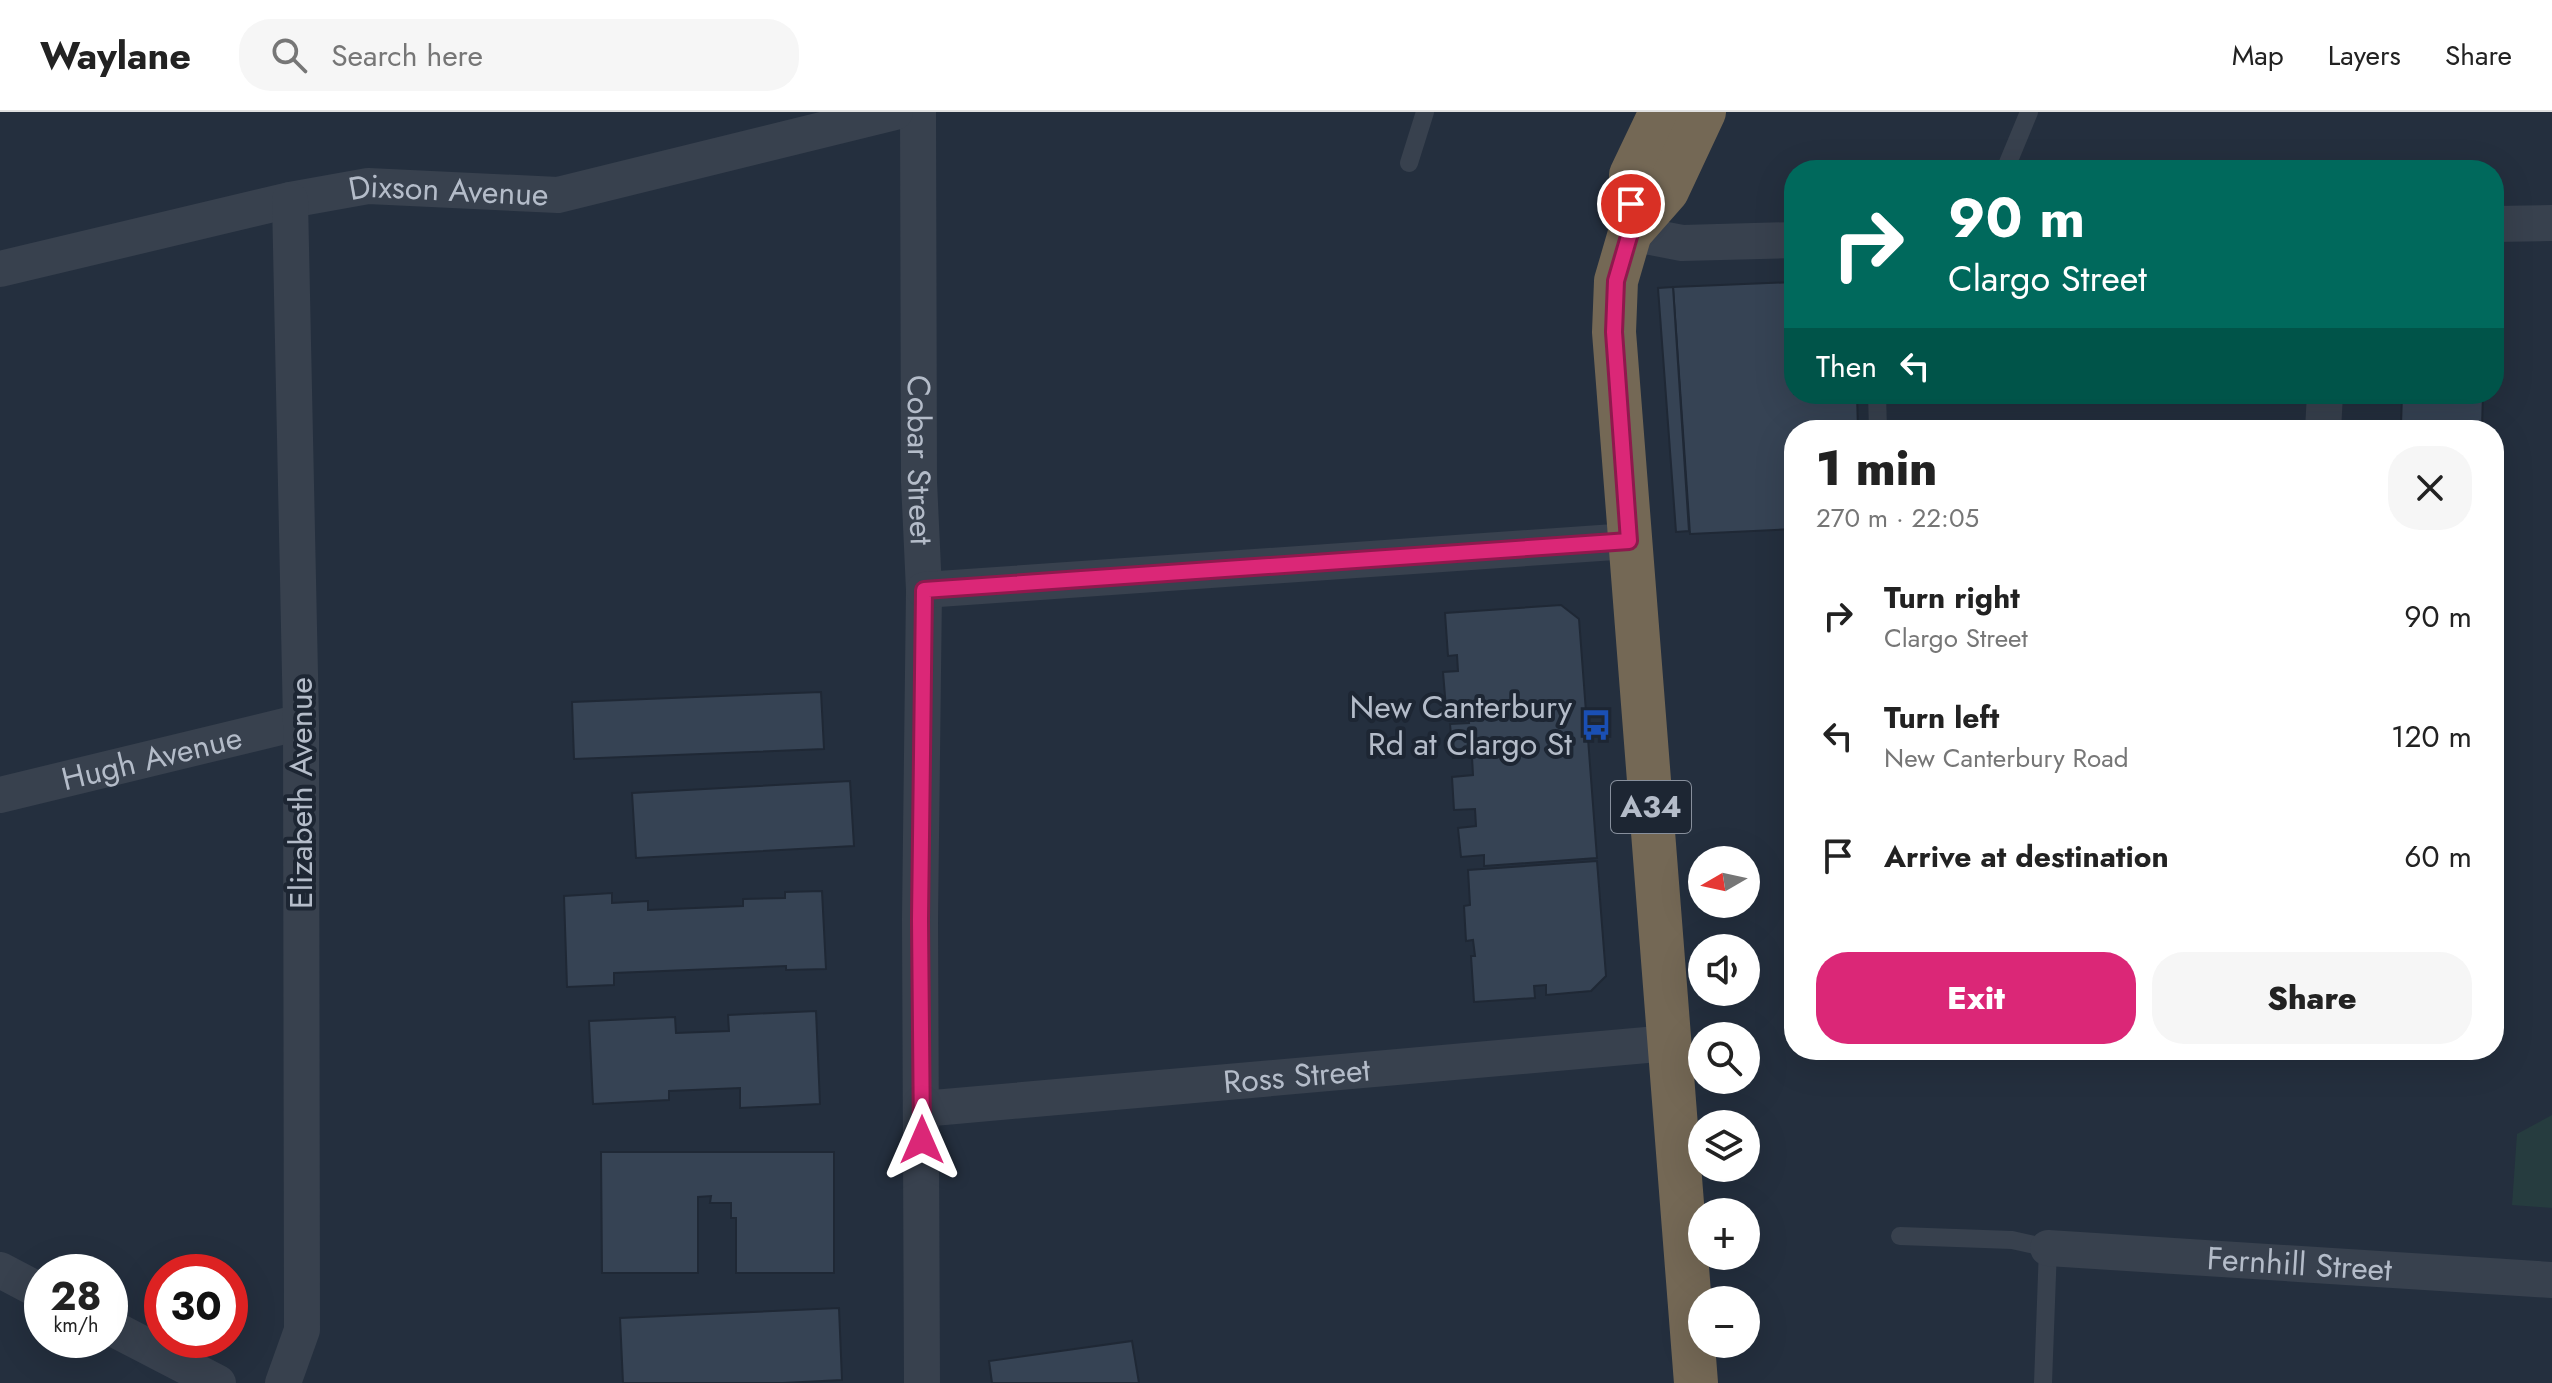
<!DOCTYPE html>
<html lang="en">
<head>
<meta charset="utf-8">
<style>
	:root { --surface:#fff; --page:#f6f6f6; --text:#222; --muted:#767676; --line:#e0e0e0; --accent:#db2777 }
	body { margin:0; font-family:Jost,sans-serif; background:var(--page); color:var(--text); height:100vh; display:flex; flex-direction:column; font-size:30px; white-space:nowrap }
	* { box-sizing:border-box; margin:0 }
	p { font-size:26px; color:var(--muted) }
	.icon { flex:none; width:44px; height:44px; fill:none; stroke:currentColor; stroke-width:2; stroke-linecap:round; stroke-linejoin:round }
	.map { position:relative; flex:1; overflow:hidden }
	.panel { position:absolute; left:1784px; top:308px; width:720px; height:640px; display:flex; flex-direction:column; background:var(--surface); border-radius:32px; box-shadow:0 8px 32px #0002 }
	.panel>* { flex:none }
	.banner { position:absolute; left:1784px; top:48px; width:720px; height:244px; border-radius:32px; box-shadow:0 8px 32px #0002; background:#00695c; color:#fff; overflow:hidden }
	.needle { width:52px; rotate:261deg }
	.tools { position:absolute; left:1688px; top:734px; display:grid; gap:16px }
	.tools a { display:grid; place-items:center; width:72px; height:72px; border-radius:50%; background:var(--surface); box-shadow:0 8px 32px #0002; font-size:40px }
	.speed { position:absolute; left:24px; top:1142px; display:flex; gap:16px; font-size:40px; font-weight:700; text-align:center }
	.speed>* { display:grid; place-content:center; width:104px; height:104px; border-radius:50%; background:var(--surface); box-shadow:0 8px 32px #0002; line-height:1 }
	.speed small { font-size:20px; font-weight:400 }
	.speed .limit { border:12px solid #d22; background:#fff; color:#111 }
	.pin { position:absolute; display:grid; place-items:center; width:68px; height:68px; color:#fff; margin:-34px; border:4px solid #fff; border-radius:50%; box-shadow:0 2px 8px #0007 }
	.me { position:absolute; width:88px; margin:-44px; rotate:0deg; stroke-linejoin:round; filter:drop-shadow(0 0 6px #0008) }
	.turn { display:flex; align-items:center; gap:28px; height:168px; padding:0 32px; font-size:36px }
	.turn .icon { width:104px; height:104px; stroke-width:2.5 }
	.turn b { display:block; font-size:56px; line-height:68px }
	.then { display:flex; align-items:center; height:76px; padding:0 32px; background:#0003; gap:16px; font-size:30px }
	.round { display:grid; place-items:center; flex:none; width:84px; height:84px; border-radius:32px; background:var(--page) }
	.headline { display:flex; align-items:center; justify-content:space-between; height:136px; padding:0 32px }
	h1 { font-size:48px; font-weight:800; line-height:60px }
	.button { display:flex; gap:16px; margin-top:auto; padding:16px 32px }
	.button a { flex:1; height:92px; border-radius:32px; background:var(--accent); color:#fff; font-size:32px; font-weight:800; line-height:92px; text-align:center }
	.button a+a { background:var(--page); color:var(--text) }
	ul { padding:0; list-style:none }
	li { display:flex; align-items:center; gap:24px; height:120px; padding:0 32px }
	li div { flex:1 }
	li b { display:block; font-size:30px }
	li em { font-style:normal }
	header { display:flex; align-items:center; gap:48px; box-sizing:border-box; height:112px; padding:0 40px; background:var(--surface); border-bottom:2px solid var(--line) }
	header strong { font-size:38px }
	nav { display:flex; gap:44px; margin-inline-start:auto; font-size:28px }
	.search { width:560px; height:72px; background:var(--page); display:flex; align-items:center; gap:20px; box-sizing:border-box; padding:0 28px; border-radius:32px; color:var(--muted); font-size:30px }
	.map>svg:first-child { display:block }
	.green { fill:#263c3f }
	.building { fill:#364354; stroke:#1f2835; stroke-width:2 }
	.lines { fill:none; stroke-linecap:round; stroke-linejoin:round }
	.lane { stroke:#38414e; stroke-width:18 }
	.street { stroke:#38414e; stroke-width:36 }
	.highway { stroke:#746855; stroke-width:44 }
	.route-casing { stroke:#8e194d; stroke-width:20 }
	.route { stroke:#db2777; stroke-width:14 }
	.labels { text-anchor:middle; stroke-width:8; stroke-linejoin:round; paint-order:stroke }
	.shield { fill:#1d2633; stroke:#878f9c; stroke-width:2 }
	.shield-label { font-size:30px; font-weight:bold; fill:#b4bcc9 }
	.street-label { font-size:32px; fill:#b4bcc9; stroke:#1d2633 }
	.poi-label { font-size:32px; fill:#b4bcc9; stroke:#1d2633; text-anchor:end }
</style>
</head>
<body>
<header>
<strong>Waylane</strong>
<div class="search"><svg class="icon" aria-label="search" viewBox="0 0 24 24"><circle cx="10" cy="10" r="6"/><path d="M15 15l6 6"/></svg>Search here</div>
<nav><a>Map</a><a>Layers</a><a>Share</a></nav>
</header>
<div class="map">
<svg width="2552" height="1271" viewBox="0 0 2552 1271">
	<rect width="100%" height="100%" fill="#242f3e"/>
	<path class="green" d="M2552,1003V1096L2512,1093L2517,1022Z"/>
	<g class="building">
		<path d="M1794,170V282H1857L1858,318H1794V417L1690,422L1673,175Z"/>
		<path d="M1673,175L1689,419L1676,420L1658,176Z"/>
		<path d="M2402,282H2483L2482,316L2401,313Z"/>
		<path d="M1561,493L1579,507L1597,746L1484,754V743L1461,745L1458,716L1476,714L1475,697L1454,698L1452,665L1473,663L1472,645L1453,646L1450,612L1469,611L1467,594L1446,596L1443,560L1458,559L1457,543L1448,544L1445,501Z"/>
		<path d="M821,580L824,637L574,647L572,590Z"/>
		<path d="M850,669L854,734L636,746L632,681Z"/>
		<path d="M1597,749L1606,864L1591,879L1546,883V873L1534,874L1535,886L1474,890L1471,844H1475L1473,828L1466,829L1464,794L1470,793L1468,758Z"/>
		<path d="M822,779L826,857L786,858V854L614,861V873L567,875L564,784L612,781V791L648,789V798L743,794V787L785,786V780Z"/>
		<path d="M816,899L820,992L740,996V976L669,979V988L593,992L589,909L675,905L676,921L729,919L728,903Z"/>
		<path d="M601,1040H834V1161H736V1106H731V1091H710L711,1084L698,1085V1161H602Z"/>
		<path d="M839,1196L842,1268L783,1271H623L620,1206Z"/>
		<path d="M1132,1229L1139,1271H992L989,1249Z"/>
	</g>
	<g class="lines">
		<g class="lane">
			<path d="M1409,51L1425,0"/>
			<path d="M2005,58L2029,0"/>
			<path d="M1877,282L1878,318"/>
			<path d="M1900,1124L2012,1128L2048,1136L2043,1271"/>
		</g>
		<g class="street">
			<path id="s1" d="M918,0L919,370L924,478L920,808L922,1271"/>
			<path d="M2494,112L2552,111"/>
			<path d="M1630,121L1682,131L1794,128"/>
			<path id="s2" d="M0,157L290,88L368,74L558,83L895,0"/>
			<path d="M2323,318L2325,282"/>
			<path d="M924,478L1629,429"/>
			<path id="s3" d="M0,683L301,610"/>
			<path id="s4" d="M922,997L1669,931"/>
			<path id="s5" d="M2048,1136L2552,1168"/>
			<path d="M0,1158L42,1180"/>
			<path d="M110,1215L218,1271"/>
			<path d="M283,1271L302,1218L301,610L290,88"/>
		</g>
		<g class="highway">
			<path d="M1661,0L1631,63L1630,121L1616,169L1614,220L1696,1271"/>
			<path d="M1630,121L1667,79L1704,0"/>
		</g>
	</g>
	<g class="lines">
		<defs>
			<path id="route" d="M922,1028L920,808L924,478L1629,429L1614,220L1616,169L1630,121L1631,92"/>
		</defs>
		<use href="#route" class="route-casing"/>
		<use href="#route" class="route"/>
	</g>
	<defs>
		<symbol id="bus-bare" viewBox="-9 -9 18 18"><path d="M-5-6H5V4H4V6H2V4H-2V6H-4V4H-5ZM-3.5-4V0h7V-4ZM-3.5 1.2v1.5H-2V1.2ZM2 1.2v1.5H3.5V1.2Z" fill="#1a4fb4" stroke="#1d2633" stroke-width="2.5" paint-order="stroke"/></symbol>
	</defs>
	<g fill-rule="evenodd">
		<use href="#bus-bare" x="1574" y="591" width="44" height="44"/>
	</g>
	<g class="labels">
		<rect class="shield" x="1611" y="669" width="80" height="52" rx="6"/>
		<g class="shield-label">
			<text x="1651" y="705">A34</text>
		</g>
		<g class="street-label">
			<text dy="11" stroke="none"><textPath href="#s2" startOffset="458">Dixson Avenue</textPath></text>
			<text dy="11" stroke="none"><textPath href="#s1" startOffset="348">Cobar Street</textPath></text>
			<text dy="11" stroke="none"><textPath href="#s3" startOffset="156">Hugh Avenue</textPath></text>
			<text transform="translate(301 681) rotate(-90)" y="11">Elizabeth Avenue</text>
			<text dy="11" stroke="none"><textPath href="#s4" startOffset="376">Ross Street</textPath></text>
			<text dy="11" stroke="none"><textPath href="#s5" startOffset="252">Fernhill Street</textPath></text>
		</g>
		<g class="poi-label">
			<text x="1572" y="606">New Canterbury<tspan x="1572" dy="37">Rd at Clargo St</tspan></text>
		</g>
	</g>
</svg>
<div class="tools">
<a><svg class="needle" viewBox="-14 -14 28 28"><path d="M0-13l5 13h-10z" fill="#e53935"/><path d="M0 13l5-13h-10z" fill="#767676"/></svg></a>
<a><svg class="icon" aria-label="sound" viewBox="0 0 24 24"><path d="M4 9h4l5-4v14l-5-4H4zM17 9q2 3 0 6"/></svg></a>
<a><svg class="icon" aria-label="search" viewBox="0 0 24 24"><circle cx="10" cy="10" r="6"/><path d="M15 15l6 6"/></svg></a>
<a><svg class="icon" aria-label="layers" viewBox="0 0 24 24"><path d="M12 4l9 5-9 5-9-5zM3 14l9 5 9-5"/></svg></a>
<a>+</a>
<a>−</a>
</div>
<div class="speed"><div>28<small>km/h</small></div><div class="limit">30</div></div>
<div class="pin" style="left:1631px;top:92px;background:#d93025"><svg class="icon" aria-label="arrive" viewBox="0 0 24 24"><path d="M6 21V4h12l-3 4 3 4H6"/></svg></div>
<svg class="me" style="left:922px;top:1028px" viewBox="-20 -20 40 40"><path d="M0-17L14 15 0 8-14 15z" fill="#db2777" stroke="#fff" stroke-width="4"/></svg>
<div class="banner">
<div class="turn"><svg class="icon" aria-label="right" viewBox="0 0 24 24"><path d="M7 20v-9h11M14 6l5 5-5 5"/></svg><div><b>90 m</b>Clargo Street</div></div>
<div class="then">Then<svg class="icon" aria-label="left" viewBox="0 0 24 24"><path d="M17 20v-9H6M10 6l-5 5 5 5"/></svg></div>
</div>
<section class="panel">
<div class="headline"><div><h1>1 min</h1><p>270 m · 22:05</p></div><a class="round"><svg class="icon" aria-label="close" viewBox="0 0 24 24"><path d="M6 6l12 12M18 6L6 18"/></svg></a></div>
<ul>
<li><svg class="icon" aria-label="right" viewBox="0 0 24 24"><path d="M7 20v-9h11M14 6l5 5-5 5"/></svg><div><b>Turn right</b><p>Clargo Street</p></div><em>90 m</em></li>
<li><svg class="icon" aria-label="left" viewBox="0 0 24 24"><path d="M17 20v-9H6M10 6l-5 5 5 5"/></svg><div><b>Turn left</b><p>New Canterbury Road</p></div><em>120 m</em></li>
<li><svg class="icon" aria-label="arrive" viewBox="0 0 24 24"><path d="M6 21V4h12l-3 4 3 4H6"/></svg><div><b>Arrive at destination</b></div><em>60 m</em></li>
</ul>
<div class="button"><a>Exit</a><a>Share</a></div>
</section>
</div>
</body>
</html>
